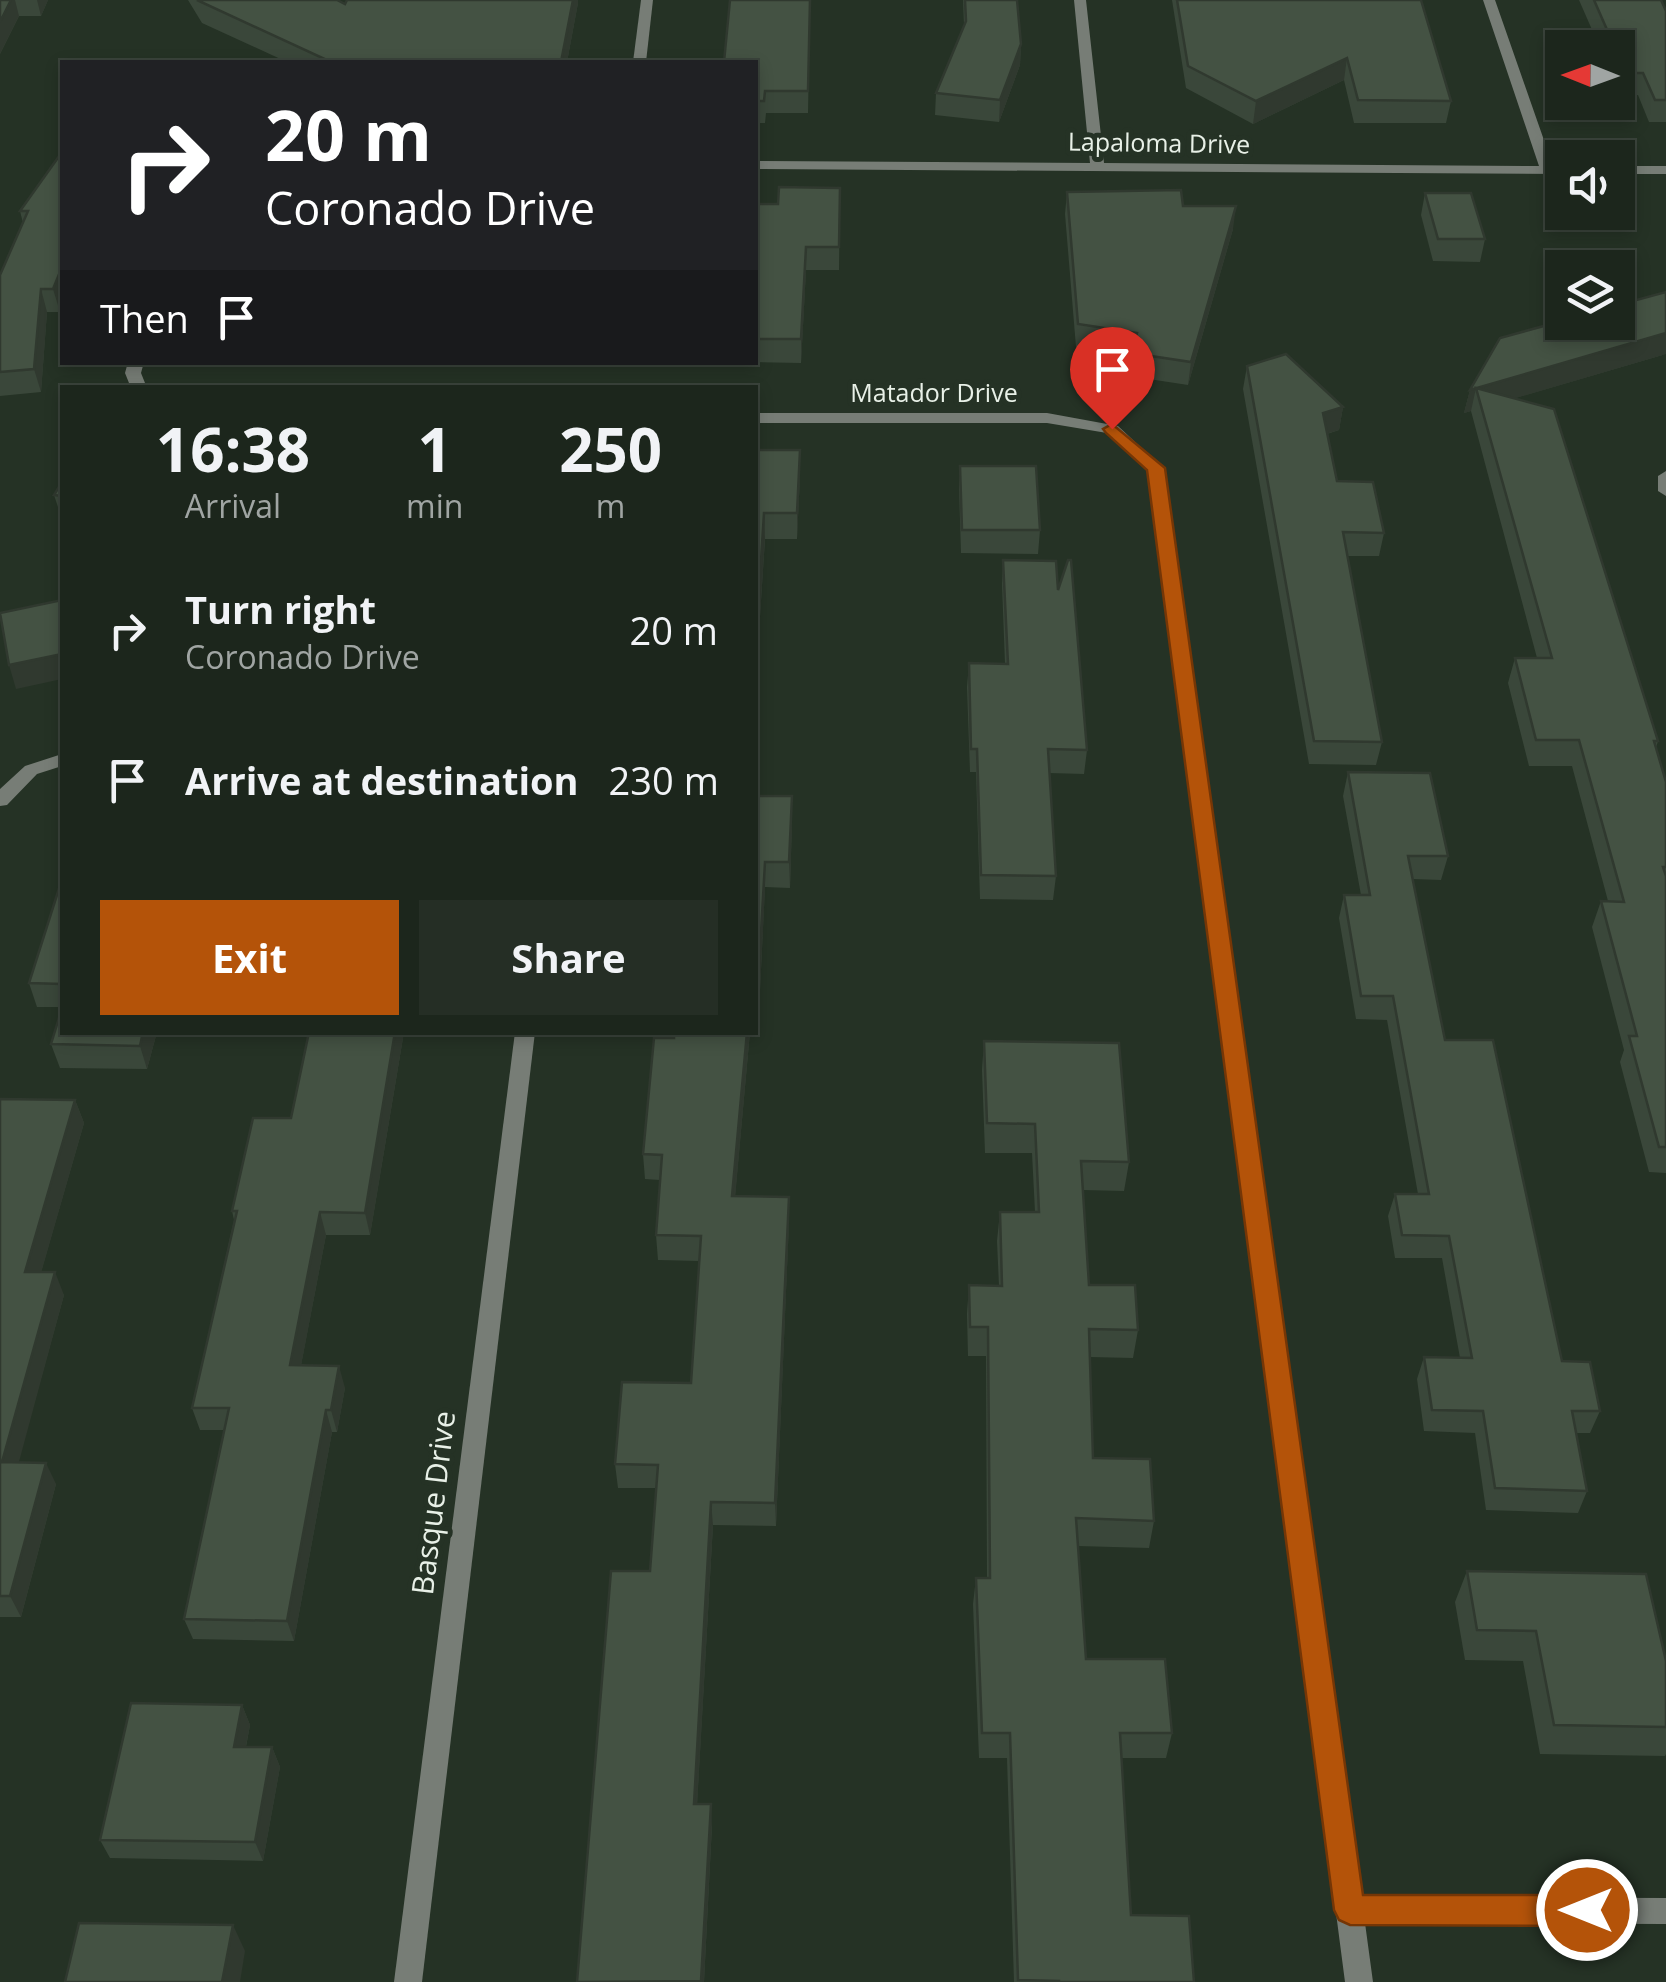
<!DOCTYPE html>
<html lang="en">
<head>
<meta charset="utf-8">
<style>
	:root { --surface:#1c261c; --page:#252e25; --text:#f1f3f6; --muted:#a0a5a3; --line:#3a433b; --accent:#b45309 }
	body { margin:0; font-family:"Open Sans",sans-serif; background:var(--page); color:var(--text); height:100vh; display:flex; flex-direction:column; font-size:38px; white-space:nowrap }
	* { box-sizing:border-box; margin:0 }
	p { font-size:32px; color:var(--muted) }
	.icon { flex:none; width:55px; height:55px; fill:none; stroke:currentColor; stroke-width:2; stroke-linecap:round; stroke-linejoin:round }
	.map { position:relative; flex:1; overflow:hidden }
	.details { position:absolute; left:60px; top:385px; width:698px; height:650px; display:flex; flex-direction:column; background:var(--surface); border-radius:0px; box-shadow:0 5px 15px #0003,0 0 0 2px var(--line) }
	.details>* { flex:none }
	.guide { position:absolute; left:60px; top:60px; width:698px; height:305px; border-radius:0px; box-shadow:0 5px 15px #0003,0 0 0 2px var(--line); background:#202124; color:#fff; overflow:hidden }
	.needle { width:65px; rotate:271deg }
	.tools { position:absolute; left:1545px; top:30px; display:grid; gap:20px }
	.tools a { display:grid; place-items:center; width:90px; height:90px; border-radius:0px; background:var(--surface); box-shadow:0 5px 15px #0003,0 0 0 2px var(--line); font-size:50px }
	.pin { position:absolute; display:grid; place-items:center; width:85px; height:85px; color:#fff; margin:-102px -42px; border-radius:50% 50% 50% 0; rotate:-45deg; box-shadow:0 0 10px #0007 }
	.pin .icon { rotate:45deg }
	.me { position:absolute; width:110px; margin:-55px; rotate:270deg; stroke-linejoin:round; filter:drop-shadow(0 0 8px #0008) }
	.turn { display:flex; align-items:center; gap:35px; height:210px; padding:0 40px; font-size:45px }
	.turn .icon { width:130px; height:130px; stroke-width:2.5 }
	.turn b { display:block; font-size:70px; line-height:85px }
	.then { display:flex; align-items:center; height:95px; padding:0 40px; background:#0003; gap:20px; font-size:38px }
	.eta { display:flex; justify-content:space-evenly; align-items:center; height:170px; text-align:center }
	.eta b { font-size:60px; font-weight:700; line-height:70px }
	.primary-button { display:flex; gap:20px; margin-top:auto; padding:20px 40px }
	.primary-button a { flex:1; height:115px; border-radius:0px; background:var(--accent); color:#fff; font-size:40px; font-weight:700; line-height:115px; text-align:center }
	.primary-button a+a { background:var(--page); color:var(--text) }
	ul { padding:0; list-style:none }
	li { display:flex; align-items:center; gap:30px; height:150px; padding:0 40px }
	li div { flex:1 }
	li b { display:block; font-size:38px }
	li em { font-style:normal }
	.map>svg:first-child { display:block }
	.lines { fill:none; stroke-linecap:round; stroke-linejoin:round }
	.minor { fill:#777d76; fill-rule:evenodd }
	.wall { fill:#3a473a }
	.shaded-wall { fill:#30392f }
	.building { fill:#445243; stroke:#30392f; stroke-width:2.5 }
	.route { fill:#b45309; stroke:#753606; stroke-width:2.5 }
	.labels { text-anchor:middle; stroke-width:10; stroke-linejoin:round; paint-order:stroke }
	.far-street-label { font-size:25px; fill:#e8f0e7; stroke:#253225 }
	.street-label { font-size:30px; fill:#e8f0e7; stroke:#253225 }
</style>
</head>
<body>
<div class="map">
<svg width="1666" height="1982" viewBox="0 0 1666 1982">
	<rect width="100%" height="100%" fill="#253225"/>
	<g class="lines">
		<g class="minor">
			<path d="M641,0H653L646,62H633Z"/>
			<path d="M1074,0H1086L1104,163L1539,166L1483,0H1495L1553,166H1562V174L755,169V161L1090,163Z"/>
			<rect x="1618" y="166" width="48" height="8"/>
			<path d="M128,362H144L141,373L147,388H131L125,373Z"/>
			<path d="M755,413H1047L1118,426L1164,469L1361,1897L1666,1898V1924L1365,1923L1373,1982H1345L1148,470L1107,433L1047,423H755Z"/>
			<path d="M1666,471V496L1658,491V476Z"/>
			<path d="M62,754V766L37,774L7,805L0,806V789L25,766Z"/>
			<path d="M515,1032H535L422,1982H394Z"/>
		</g>
	</g>
	<g class="wall">
		<path d="M0,0H48L41,16H19L0,54Z"/>
		<path d="M188,0H337L345,4L347,0H578V3L567,62H287L202,23Z"/>
		<path d="M810,0L808,113H766L765,123H755V62Z"/>
		<path d="M963,0H1017L1021,44L1020,65L999,122L935,115L936,93L964,25Z"/>
		<path d="M1172,0H1421L1451,101L1446,123H1354L1344,80L1253,124L1186,88Z"/>
		<path d="M1579,0H1661L1666,11V122H1649L1638,95H1621L1618,87V48H1600Z"/>
		<path d="M62,152V304L60,312H47L41,392L0,396V275L23,223L20,211Z"/>
		<path d="M840,188L839,270H806L801,363L755,362V204H778Z"/>
		<path d="M1067,192L1183,206L1233,229L1188,385L1129,376L1131,356L1076,347L1065,214Z"/>
		<path d="M1425,193L1485,239L1480,262L1433,261L1421,215Z"/>
		<path d="M1666,354L1515,398L1658,741L1656,748L1666,782V1173L1649,1172L1620,1062L1624,1050L1592,927L1601,901H1608L1572,766H1529L1508,683L1515,658H1537L1471,411L1464,413L1470,390Z"/>
		<path d="M1247,366L1343,407L1339,430L1327,434L1337,481L1384,533L1379,556H1347L1382,742L1376,765L1309,764L1243,389Z"/>
		<path d="M755,450H800V476L797,539H765L755,694Z"/>
		<path d="M960,466L1040,530L1038,554L961,553L959,489Z"/>
		<path d="M62,482V519L54,495Z"/>
		<path d="M1003,560L1058,590L1087,750L1084,774L1049,773L1056,876L1053,900L980,899L976,772H970L967,687L969,663L1005,664L1002,584Z"/>
		<path d="M1348,772L1448,856L1441,880L1413,879L1445,1040L1562,1361L1600,1411L1590,1433H1576L1587,1491L1578,1513L1486,1510L1475,1433L1424,1431L1417,1379L1424,1357L1460,1358L1442,1258H1395L1388,1216L1395,1194H1418L1387,1020L1356,1019L1339,918L1344,895H1361L1343,796Z"/>
		<path d="M755,796L792,822L790,888L765,887L759,1011H755Z"/>
		<path d="M62,879V1007H37L29,983Z"/>
		<path d="M62,1032H157L147,1069L60,1068L51,1044Z"/>
		<path d="M309,1032H404L370,1235H326L301,1365L345,1388L337,1432H332L294,1641L193,1639L184,1619L224,1430H200L192,1408L234,1220L232,1211L291,1118Z"/>
		<path d="M674,1032H750L735,1196L789,1222L776,1526L713,1525L697,1804L712,1825L704,1982H577L650,1571L656,1488H618L615,1464L691,1383L699,1261L658,1260L656,1235L660,1180L645,1179L643,1154Z"/>
		<path d="M984,1041L1129,1162L1124,1191L1083,1190L1089,1285L1138,1330L1133,1358L1090,1357L1093,1458L1154,1521L1149,1548L1078,1546L1086,1659L1172,1733L1166,1758H1121L1131,1915L1194,1982H1014L1007,1758H979L973,1604L976,1578H987L986,1356H968L967,1314L969,1285L999,1286L997,1241L1000,1212H1035L1032,1153H985L982,1070Z"/>
		<path d="M0,1099L75,1100L84,1123L41,1272L64,1295L18,1462L56,1484L21,1617H0Z"/>
		<path d="M1467,1571L1666,1661V1754L1665,1756L1540,1754L1523,1661L1465,1660L1455,1602Z"/>
		<path d="M242,1705L250,1725L246,1747H272L280,1767L263,1861L110,1858L100,1840Z"/>
	</g>
	<g class="shaded-wall">
		<path d="M11,0H15L19,16L0,54V22Z"/>
		<path d="M37,0H48L41,16Z"/>
		<path d="M573,0H578V3L567,62H561Z"/>
		<path d="M1021,44L1020,65L999,122L1000,100Z"/>
		<path d="M1347,58L1344,80L1253,124L1256,101Z"/>
		<path d="M1236,206L1233,229L1188,385L1191,362Z"/>
		<path d="M806,247V270L801,363V339Z"/>
		<path d="M62,267V304L60,312L53,289Z"/>
		<path d="M41,289L47,312L41,392L34,369Z"/>
		<path d="M1666,333V354L1482,408L1476,388L1471,411L1464,413L1470,390Z"/>
		<path d="M1343,407L1339,430L1319,436L1323,413Z"/>
		<path d="M800,450V476L797,539V513Z"/>
		<path d="M764,513L765,539L755,694V656Z"/>
		<path d="M62,654V679L16,689L9,665Z"/>
		<path d="M792,796V822L790,888L789,862Z"/>
		<path d="M765,862V887L759,1011L758,986Z"/>
		<path d="M143,1032H157L147,1069L140,1046Z"/>
		<path d="M395,1032H404L370,1235L365,1213Z"/>
		<path d="M747,1032H750L733,1221L732,1196Z"/>
		<path d="M75,1100L84,1123L35,1294L25,1272Z"/>
		<path d="M789,1197V1222L776,1526L775,1503Z"/>
		<path d="M320,1212L326,1235L297,1387L290,1365Z"/>
		<path d="M55,1272L64,1295L13,1484L2,1462Z"/>
		<path d="M339,1366L345,1388L337,1432L331,1410Z"/>
		<path d="M326,1410L332,1432L294,1641L287,1621Z"/>
		<path d="M46,1463L56,1484L21,1617L10,1596Z"/>
		<path d="M711,1502L713,1525L696,1825L694,1804Z"/>
		<path d="M242,1705L250,1725L242,1766L234,1747Z"/>
		<path d="M272,1747L280,1767L263,1861L255,1842Z"/>
		<path d="M711,1804L712,1825L704,1982H701Z"/>
		<path d="M233,1925L245,1951L240,1982H222Z"/>
	</g>
	<g class="building">
		<path d="M0,0H11L0,22Z"/>
		<path d="M197,0H337L345,4L347,0H573L561,62H331Z"/>
		<path d="M730,0H810L808,91H765L764,101H755V62H724Z"/>
		<path d="M965,0H1017L1021,44L1000,100L936,93L966,21Z"/>
		<path d="M1177,0H1421L1451,101L1358,100L1347,58L1256,101L1188,66Z"/>
		<path d="M1594,0H1661L1666,11V100H1655L1643,73H1627L1618,53V48H1615Z"/>
		<path d="M62,152V267L53,289H41L34,369L0,372V275L28,211H20Z"/>
		<path d="M779,187L840,188L839,247H806L801,339H755V204H778Z"/>
		<path d="M1181,190L1183,206H1236L1191,362L1131,353L1137,333L1078,324L1067,192Z"/>
		<path d="M1425,193H1471L1485,239H1438Z"/>
		<path d="M1666,292V333L1470,390L1500,338L1562,321V322H1618V305Z"/>
		<path d="M1286,354L1343,407L1323,413L1337,481L1373,482L1384,533L1343,532L1382,742L1314,741L1247,366Z"/>
		<path d="M1476,388L1554,409L1658,741H1654L1666,782V867H1663L1666,876V1147H1659L1629,1036H1637L1601,901L1624,902L1579,740H1536L1515,658H1552Z"/>
		<path d="M755,450H800L797,513H764L755,656Z"/>
		<path d="M960,466H1036L1040,530H962Z"/>
		<path d="M62,482V496L54,495Z"/>
		<path d="M1003,560L1056,561L1058,590L1068,560H1071L1087,750L1048,749L1056,876L981,875L977,749H971L969,663L1008,664Z"/>
		<path d="M62,600V654L9,665L0,613Z"/>
		<path d="M1348,772L1430,773L1448,856H1408L1445,1040H1493L1562,1361L1590,1362L1600,1411H1572L1587,1491L1495,1488L1483,1411L1432,1410L1424,1357L1472,1358L1449,1236L1402,1235L1395,1194H1429L1393,996H1361L1344,895H1370Z"/>
		<path d="M755,796H792L789,862H765L758,986H755Z"/>
		<path d="M62,879V984L29,983Z"/>
		<path d="M62,1008V1032H143L140,1046L51,1044Z"/>
		<path d="M309,1032H395L365,1213L320,1212L290,1365L339,1366L331,1410H326L287,1621L184,1619L229,1408H192L237,1211H232L253,1118H291Z"/>
		<path d="M674,1032H747L732,1196L789,1197L775,1503L711,1502L694,1804H711L701,1981L577,1982L611,1571H650L658,1465L615,1464L622,1382L691,1383L701,1236L656,1235L662,1155L643,1154L654,1038H674Z"/>
		<path d="M984,1041L1119,1043L1129,1162L1081,1161L1089,1285H1135L1138,1330L1089,1329L1093,1458L1150,1459L1154,1521L1076,1518L1086,1659H1165L1172,1733H1120L1131,1915L1189,1916L1194,1982H1059V1981L1018,1980L1010,1733H982L976,1578H990L988,1327H970L969,1285L1002,1286L1000,1212H1039L1035,1124L987,1123Z"/>
		<path d="M0,1099L75,1100L25,1272H55L2,1462L46,1463L10,1596H0Z"/>
		<path d="M1467,1571L1646,1574L1666,1661V1727L1554,1725L1536,1631L1477,1630Z"/>
		<path d="M131,1703L242,1705L234,1747H272L255,1842L100,1840Z"/>
		<path d="M79,1923L233,1925L222,1982H65Z"/>
	</g>
	<path class="route" d="M1112,424L1165,468L1363,1895H1587L1598,1900L1602,1910L1598,1921L1587,1926L1350,1925L1339,1920L1334,1910L1147,470L1106,433L1103,429Z"/>
	<g class="labels">
		<g class="far-street-label">
			<text transform="translate(1159 143) rotate(1)" y="9">Lapaloma Drive</text>
			<text x="934" y="402">Matador Drive</text>
		</g>
		<g class="street-label">
			<text transform="translate(434 1503) rotate(-83)" y="10">Basque Drive</text>
		</g>
	</g>
</svg>
<div class="tools">
<a><svg class="needle" viewBox="-14 -14 28 28"><path d="M0-13l5 13h-10z" fill="#e53935"/><path d="M0 13l5-13h-10z" fill="#a0a5a3"/></svg></a>
<a><svg class="icon" aria-label="sound" viewBox="0 0 24 24"><path d="M4 9h4l5-4v14l-5-4H4zM17 9q2 3 0 6"/></svg></a>
<a><svg class="icon" aria-label="layers" viewBox="0 0 24 24"><path d="M12 4l9 5-9 5-9-5zM3 14l9 5 9-5"/></svg></a>
</div>
<div class="pin" style="left:1112px;top:429px;background:#d93025"><svg class="icon" aria-label="arrive" viewBox="0 0 24 24"><path d="M6 21V4h12l-3 4 3 4H6"/></svg></div>
<svg class="me" style="left:1587px;top:1910px" viewBox="-20 -20 40 40"><circle r="17" fill="#b45309" stroke="#fff" stroke-width="3"/><path d="M0-11L8 9 0 5-8 9z" fill="#fff"/></svg>
<div class="guide">
<div class="turn"><svg class="icon" aria-label="right" viewBox="0 0 24 24"><path d="M7 20v-9h11M14 6l5 5-5 5"/></svg><div><b>20 m</b>Coronado Drive</div></div>
<div class="then">Then<svg class="icon" aria-label="arrive" viewBox="0 0 24 24"><path d="M6 21V4h12l-3 4 3 4H6"/></svg></div>
</div>
<section class="details">
<div class="eta">
<div><b>16:38</b><p>Arrival</p></div>
<div><b>1</b><p>min</p></div>
<div><b>250</b><p>m</p></div>
</div>
<ul>
<li><svg class="icon" aria-label="right" viewBox="0 0 24 24"><path d="M7 20v-9h11M14 6l5 5-5 5"/></svg><div><b>Turn right</b><p>Coronado Drive</p></div><em>20 m</em></li>
<li><svg class="icon" aria-label="arrive" viewBox="0 0 24 24"><path d="M6 21V4h12l-3 4 3 4H6"/></svg><div><b>Arrive at destination</b></div><em>230 m</em></li>
</ul>
<div class="primary-button"><a>Exit</a><a>Share</a></div>
</section>
</div>
</body>
</html>
